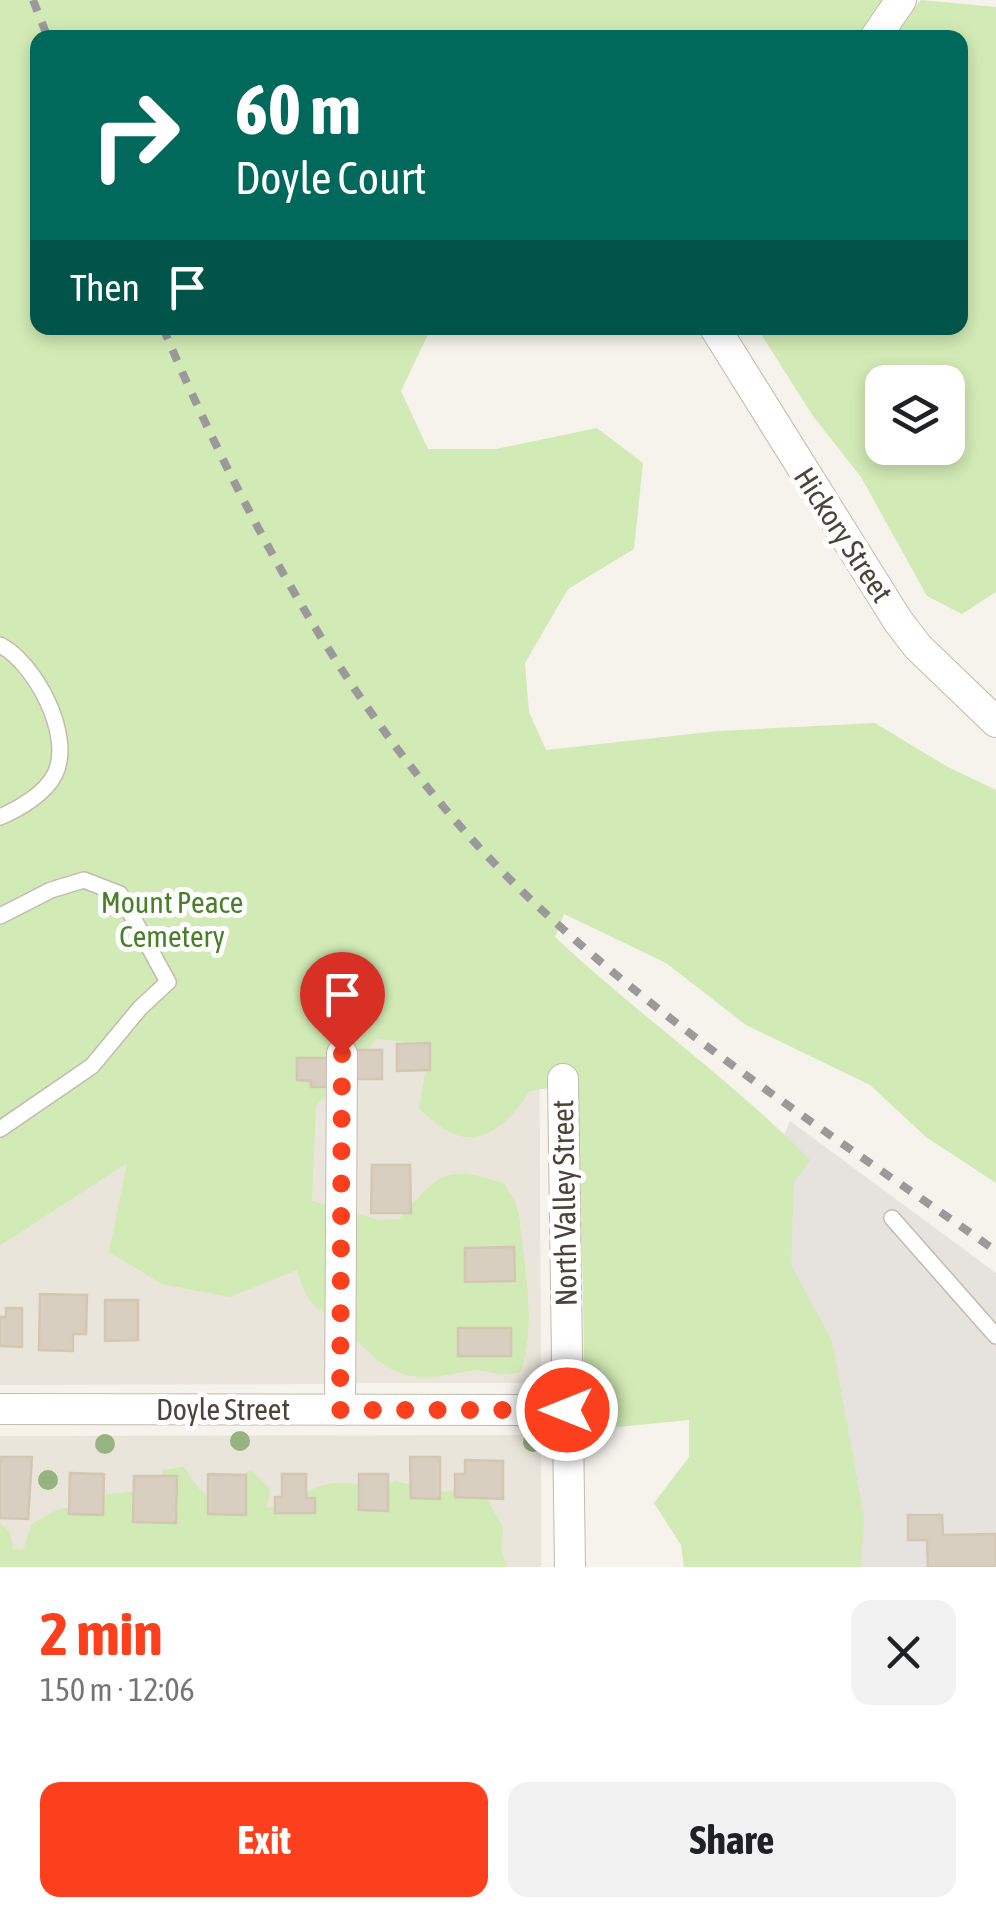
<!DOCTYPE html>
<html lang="en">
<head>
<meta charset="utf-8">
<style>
	:root { --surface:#fff; --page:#f2f2f2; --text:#202124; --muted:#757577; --accent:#fc3f1d }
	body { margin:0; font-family:"Asap Condensed",sans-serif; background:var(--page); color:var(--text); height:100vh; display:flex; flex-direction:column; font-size:38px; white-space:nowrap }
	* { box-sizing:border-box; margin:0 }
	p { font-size:32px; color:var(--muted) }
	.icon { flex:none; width:55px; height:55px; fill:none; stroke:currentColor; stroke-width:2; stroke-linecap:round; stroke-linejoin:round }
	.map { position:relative; height:1567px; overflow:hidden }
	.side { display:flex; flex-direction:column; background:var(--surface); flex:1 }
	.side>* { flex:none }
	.hud { position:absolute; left:30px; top:30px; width:938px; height:305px; border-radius:20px; box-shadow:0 5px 15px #0003; background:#00695c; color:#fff; overflow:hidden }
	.fabs { position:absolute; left:865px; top:365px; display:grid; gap:20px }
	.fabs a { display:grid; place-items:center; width:100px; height:100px; border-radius:20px; background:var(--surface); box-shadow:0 5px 15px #0003; font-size:50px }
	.pin { position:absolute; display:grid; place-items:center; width:85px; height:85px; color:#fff; margin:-102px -42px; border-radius:50% 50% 50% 0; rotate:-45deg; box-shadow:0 0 10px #0007 }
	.pin .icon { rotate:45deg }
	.me { position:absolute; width:110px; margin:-55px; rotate:270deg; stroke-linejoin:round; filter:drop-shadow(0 0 8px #0008) }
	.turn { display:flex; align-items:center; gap:35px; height:210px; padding:0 40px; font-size:45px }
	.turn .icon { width:130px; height:130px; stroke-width:2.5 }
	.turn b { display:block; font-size:70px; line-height:85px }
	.then { display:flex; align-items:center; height:95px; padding:0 40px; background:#0003; gap:20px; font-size:38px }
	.round { display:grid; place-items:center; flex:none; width:105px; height:105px; border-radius:20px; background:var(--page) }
	.overview { display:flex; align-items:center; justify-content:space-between; height:170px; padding:0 40px }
	h1 { font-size:60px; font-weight:700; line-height:75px; color:var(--accent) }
	.primary-button { display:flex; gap:20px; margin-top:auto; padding:20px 40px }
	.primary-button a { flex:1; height:115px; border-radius:20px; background:var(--accent); color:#fff; font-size:40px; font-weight:700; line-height:115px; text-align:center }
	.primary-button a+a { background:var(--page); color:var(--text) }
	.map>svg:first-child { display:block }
	.residential { fill:#eae5da }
	.industrial { fill:#e6e2dd }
	.green { fill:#d2eab5; fill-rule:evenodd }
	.building { fill:#d8cfc1; stroke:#d3c7b4; stroke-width:2.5 }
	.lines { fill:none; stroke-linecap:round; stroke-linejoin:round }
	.lane-casing { stroke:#c2bbae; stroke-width:18 }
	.street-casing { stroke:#c2bbae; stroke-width:32 }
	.lane { stroke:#fff; stroke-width:15 }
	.street { stroke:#fff; stroke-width:30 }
	.rail { stroke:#9a9a9a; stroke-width:8; stroke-dasharray:12 12; stroke-linecap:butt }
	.tree { fill:#97b381 }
	.route { stroke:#fc3f1d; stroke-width:18; stroke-dasharray:0 32.4 }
	.labels { text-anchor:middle; stroke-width:10; stroke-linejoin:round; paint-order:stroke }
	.street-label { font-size:30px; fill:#4b4439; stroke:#fff }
	.park-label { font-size:30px; fill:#4a7f2a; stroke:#fff }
</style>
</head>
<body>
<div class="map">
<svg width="996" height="1567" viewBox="0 0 996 1567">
	<rect width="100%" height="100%" fill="#f6f3ec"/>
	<g class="residential">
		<path d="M539,984L541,1383H350L349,1033Z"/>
		<path d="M334,1026L331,1384L0,1385V1246Z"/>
		<path d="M541,1435V1567H0V1436Z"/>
	</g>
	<path class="industrial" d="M790,1121L996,1273V1567H835L713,1311Z"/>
	<g class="green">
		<path d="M0,0H888L862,38H38V328H431L401,391L428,449H496L597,428L643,463L634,549L568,589L525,663L529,712L546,750L718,731L875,723L946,766L996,790V1183L926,1137L870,1085L746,1025L666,963L564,914L555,937C638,1015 731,1079 810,1160L794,1182L791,1265L832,1341L864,1517L861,1567H684L681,1545L654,1503L689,1457V1420L618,1427L585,1411L582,1249L554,1087L529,1091C515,1117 484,1149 452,1133C440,1128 429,1117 419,1109L430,1044L377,1039L316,1106L312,1201L379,1220L399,1219C439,1175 442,1163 503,1183L515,1201L519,1215C524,1265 537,1323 521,1371C503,1380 485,1367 468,1371C410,1384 391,1378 351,1334C339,1321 319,1313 309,1299C303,1291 300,1278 297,1270L230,1297L162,1284L109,1252L127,1163L0,1246Z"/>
		<path d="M921,0L996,7V592L962,614L927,596L861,477L813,416L757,328H960V38L890,37ZM882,382H948V448H882Z"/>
		<path d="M184,1467L199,1489L214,1501L232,1480L251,1470L270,1489L267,1508C292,1504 309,1486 334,1483C356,1480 375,1493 395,1481L444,1492L464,1487L483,1492L503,1527L502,1554L507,1567H0V1523L10,1532L13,1549L23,1550L32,1524L55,1511L108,1494L159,1489L163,1470Z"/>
	</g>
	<g class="building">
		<path d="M430,1043V1070L397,1071V1044Z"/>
		<rect x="355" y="1050" width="27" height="29"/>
		<path d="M297,1058H332V1087H311V1081L297,1080Z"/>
		<path d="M372,1165H410L411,1213H371Z"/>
		<path d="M514,1247L515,1281L465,1282V1248Z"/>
		<path d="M40,1294L87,1295L86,1334H73V1351L39,1350Z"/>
		<path d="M105,1300H138V1340L105,1341Z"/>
		<path d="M6,1308H22V1347L0,1346V1317H6Z"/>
		<rect x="458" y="1328" width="53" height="28"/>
		<path d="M0,1457H32L28,1519L0,1518Z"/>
		<path d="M410,1457H440V1499L411,1498Z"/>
		<path d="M465,1460L503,1461V1499L455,1497V1474H465Z"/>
		<path d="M70,1473L104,1474L103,1515L69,1514Z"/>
		<path d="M208,1474L246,1475V1515L208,1514Z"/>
		<path d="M282,1474H306V1498H315V1513H275V1497H282Z"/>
		<path d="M359,1474H388V1511L359,1510Z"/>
		<path d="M134,1476H177L176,1523L133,1522Z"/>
		<path d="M908,1515H942L943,1535L996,1534V1567H928L927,1540H908Z"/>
	</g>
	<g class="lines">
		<defs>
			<g id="lane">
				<path d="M0,645C34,662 74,735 55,774C46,793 19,809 0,817"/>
				<path d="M0,916L51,890L84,880L120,894L168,982L140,1008L92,1066L0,1129"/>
				<path d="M892,1218L996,1336"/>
			</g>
			<g id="street">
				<path d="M875,38L901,0"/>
				<path d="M715,328L898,621L918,647L996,722"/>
				<path d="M563,1079L570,1567"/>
				<path d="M0,1409L567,1410"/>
				<path d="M340,1410L342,1054"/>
			</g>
		</defs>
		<use href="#lane" class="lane-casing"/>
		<use href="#street" class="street-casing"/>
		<use href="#lane" class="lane"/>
		<use href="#street" class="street"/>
		<g class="rail">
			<path d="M33,0L48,38"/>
			<path d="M163,328C250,532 365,741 527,896C669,1031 837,1138 996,1251"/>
		</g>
	</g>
	<g class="tree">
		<circle cx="240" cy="1441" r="10"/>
		<circle cx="533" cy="1442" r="10"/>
		<circle cx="105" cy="1444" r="10"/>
		<circle cx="48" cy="1480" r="10"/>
	</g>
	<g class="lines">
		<path class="route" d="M342,1054L340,1410H567"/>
	</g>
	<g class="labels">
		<g class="street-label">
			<text transform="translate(843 535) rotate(57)" y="10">Hickory Street</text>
			<text transform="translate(565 1203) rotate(-91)" y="10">North Valley Street</text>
			<text x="223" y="1420">Doyle Street</text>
		</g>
		<g class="park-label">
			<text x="172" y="913">Mount Peace<tspan x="172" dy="34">Cemetery</tspan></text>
		</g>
	</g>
</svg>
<div class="fabs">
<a><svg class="icon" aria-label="layers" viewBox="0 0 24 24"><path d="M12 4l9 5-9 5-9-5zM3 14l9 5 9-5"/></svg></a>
</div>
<div class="pin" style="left:342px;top:1054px;background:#d93025"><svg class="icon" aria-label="arrive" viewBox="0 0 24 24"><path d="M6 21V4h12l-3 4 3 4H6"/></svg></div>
<svg class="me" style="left:567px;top:1410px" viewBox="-20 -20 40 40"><circle r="17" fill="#fc3f1d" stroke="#fff" stroke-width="3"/><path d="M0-11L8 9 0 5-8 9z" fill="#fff"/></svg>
<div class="hud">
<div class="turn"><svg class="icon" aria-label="right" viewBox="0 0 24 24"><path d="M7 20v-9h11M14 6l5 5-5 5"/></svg><div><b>60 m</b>Doyle Court</div></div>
<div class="then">Then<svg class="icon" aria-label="arrive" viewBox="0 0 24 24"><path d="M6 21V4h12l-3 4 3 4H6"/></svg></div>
</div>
</div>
<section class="side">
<div class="overview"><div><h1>2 min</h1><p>150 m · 12:06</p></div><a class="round"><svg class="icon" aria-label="close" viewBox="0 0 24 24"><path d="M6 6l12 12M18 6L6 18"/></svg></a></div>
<div class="primary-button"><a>Exit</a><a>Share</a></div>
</section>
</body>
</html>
